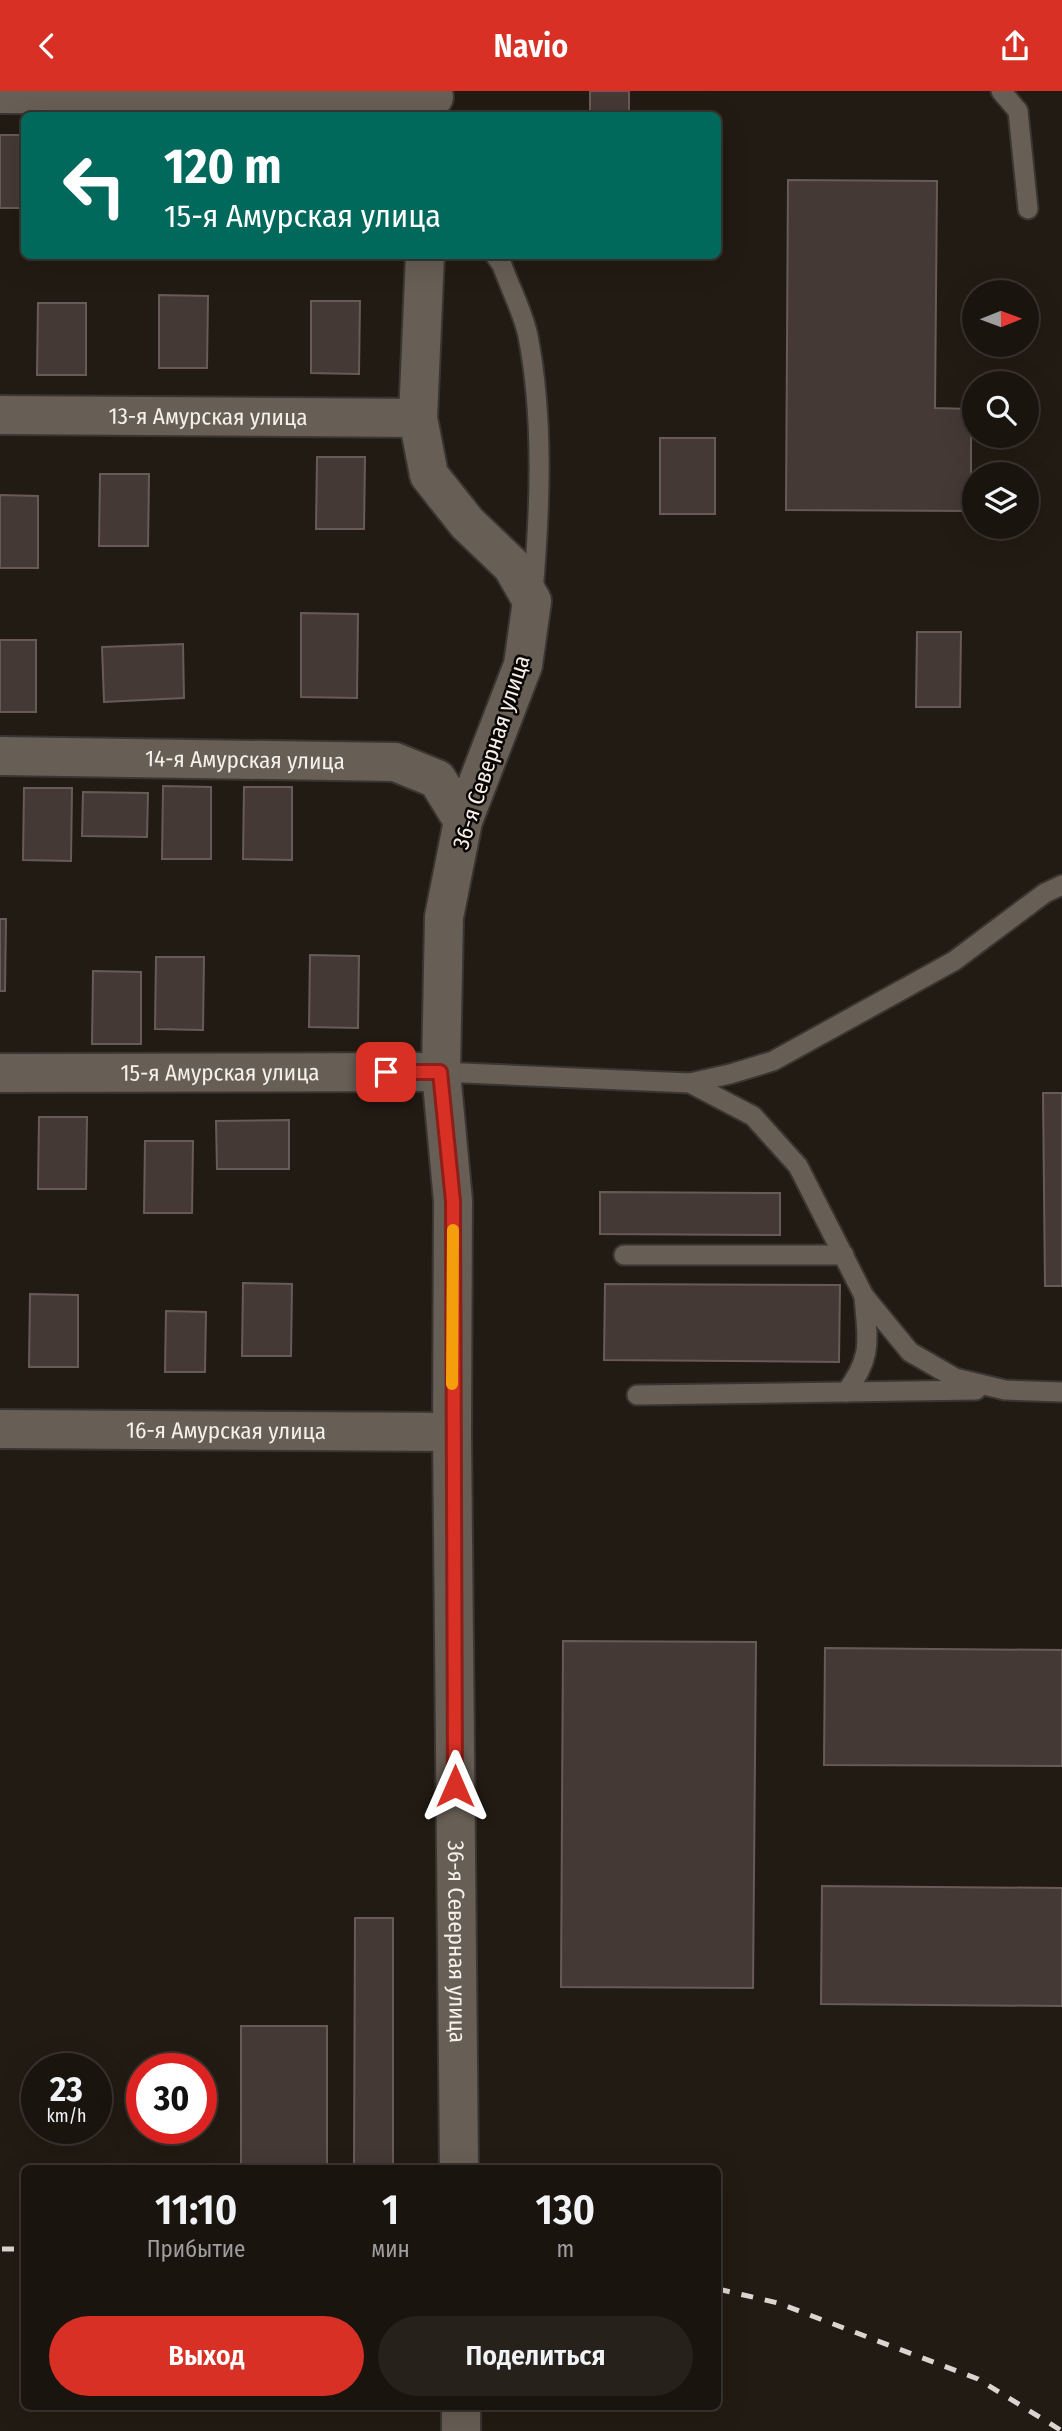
<!DOCTYPE html>
<html lang="ru">
<head>
<meta charset="utf-8">
<style>
	:root { --surface:#1a140e; --page:#27211c; --text:#f1f3f6; --muted:#9f9e9e; --line:#38332e; --accent:#d93025 }
	body { margin:0; font-family:"Fira Sans Condensed",sans-serif; background:var(--page); color:var(--text); height:100vh; display:flex; flex-direction:column; font-size:26px; white-space:nowrap }
	* { box-sizing:border-box; margin:0 }
	p { font-size:23px; color:var(--muted) }
	.icon { flex:none; width:38px; height:38px; fill:none; stroke:currentColor; stroke-width:2; stroke-linecap:round; stroke-linejoin:round }
	.map { position:relative; flex:1; overflow:hidden }
	.details { position:absolute; left:21px; top:2074px; width:700px; height:245px; display:flex; flex-direction:column; background:var(--surface); border-radius:10px; box-shadow:0 7px 28px #0002,0 0 0 2px var(--line) }
	.details>* { flex:none }
	.top-card { position:absolute; left:21px; top:21px; width:700px; height:147px; border-radius:10px; box-shadow:0 7px 28px #0002,0 0 0 2px var(--line); background:#00695c; color:#fff; overflow:hidden }
	.needle { width:46px; rotate:89deg }
	.tools { position:absolute; left:962px; top:189px; display:grid; gap:14px }
	.tools a { display:grid; place-items:center; width:77px; height:77px; border-radius:50%; background:var(--surface); box-shadow:0 7px 28px #0002,0 0 0 2px var(--line); font-size:35px }
	.speed { position:absolute; left:21px; top:1962px; display:flex; gap:14px; font-size:35px; font-weight:700; text-align:center }
	.speed>* { display:grid; place-content:center; width:91px; height:91px; border-radius:50%; background:var(--surface); box-shadow:0 7px 28px #0002,0 0 0 2px var(--line); line-height:1 }
	.speed small { font-size:18px; font-weight:400 }
	.speed .limit { border:10px solid #d22; background:#fff; color:#111 }
	.pin { position:absolute; display:grid; place-items:center; width:60px; height:60px; color:#fff; margin:-30px; border-radius:14px; box-shadow:0 4px 10px #0006 }
	.me { position:absolute; width:77px; margin:-38px; rotate:0deg; stroke-linejoin:round; filter:drop-shadow(0 0 5px #0008) }
	.turn { display:flex; align-items:center; gap:24px; height:147px; padding:0 28px; font-size:32px }
	.turn .icon { width:91px; height:91px; stroke-width:2.5 }
	.turn b { display:block; font-size:49px; line-height:60px }
	.eta { display:flex; justify-content:space-evenly; align-items:center; height:119px; text-align:center }
	.eta b { font-size:42px; font-weight:600; line-height:49px }
	.button { display:flex; gap:14px; margin-top:auto; padding:14px 28px }
	.button a { flex:1; height:80px; border-radius:42px; background:var(--accent); color:#fff; font-size:28px; font-weight:600; line-height:80px; text-align:center }
	.button a+a { background:var(--page); color:var(--text) }
	header { display:flex; justify-content:space-between; align-items:center; height:91px; padding:0 28px; background:var(--accent); color:#fff; font-size:32px; font-weight:600 }
	.map>svg:first-child { display:block }
	.building { fill:#453935; stroke:#685b57; stroke-width:2 }
	.lines { fill:none; stroke-linecap:round; stroke-linejoin:round }
	.service-casing { stroke:#3a3531; stroke-width:23 }
	.minor-casing { stroke:#3a3531; stroke-width:42 }
	.service { stroke:#675e55; stroke-width:19 }
	.minor { stroke:#675e55; stroke-width:38 }
	.rail { stroke:#dbd5cf; stroke-width:5; stroke-dasharray:12 12; stroke-linecap:butt }
	.route-casing { stroke:#8d1f18; stroke-width:18 }
	.route { stroke:#d93025; stroke-width:12 }
	.slow { stroke:#f59e0b; stroke-width:12 }
	.labels { text-anchor:middle; stroke-width:5; stroke-linejoin:round; paint-order:stroke }
	.street-label { font-size:23px; fill:#f6f0eb; stroke:#090604 }
</style>
</head>
<body>
<header><svg class="icon" aria-label="back" viewBox="0 0 24 24"><path d="M15 5l-7 7 7 7"/></svg>Navio<svg class="icon" aria-label="share" viewBox="0 0 24 24"><path d="M12 15V3M7 8l5-5 5 5M5 13v7h14v-7"/></svg></header>
<div class="map">
<svg width="1062" height="2340" viewBox="0 0 1062 2340">
	<rect width="100%" height="100%" fill="#221b13"/>
	<g class="building">
		<rect x="590" y="0" width="39" height="24"/>
		<rect x="0" y="44" width="24" height="73"/>
		<path d="M788,89L937,90L935,317L971,318V420L786,419Z"/>
		<path d="M159,204L208,205L207,277H159Z"/>
		<path d="M311,210H360L359,283L311,282Z"/>
		<path d="M38,212H86V284H37Z"/>
		<rect x="660" y="347" width="55" height="76"/>
		<path d="M317,366H365L364,438H316Z"/>
		<path d="M100,383H149L148,455H99Z"/>
		<path d="M0,404L38,405V477H0Z"/>
		<path d="M301,522L358,523L357,607L301,606Z"/>
		<path d="M917,541H961L960,616H916Z"/>
		<rect x="0" y="549" width="36" height="72"/>
		<path d="M183,553L184,607L104,611L102,556Z"/>
		<path d="M163,695L211,696V768H162Z"/>
		<path d="M244,696H292V769L243,768Z"/>
		<path d="M24,697H72L71,770L23,769Z"/>
		<path d="M83,701L148,702L147,746L82,745Z"/>
		<path d="M0,828H6L5,900H0Z"/>
		<path d="M310,864L359,865L358,937L309,936Z"/>
		<path d="M156,866H204L203,939L155,938Z"/>
		<path d="M93,880L141,881V953H92Z"/>
		<path d="M1043,1002H1062V1195H1045Z"/>
		<path d="M39,1026H87L86,1098H38Z"/>
		<path d="M289,1029V1078H217L216,1030Z"/>
		<path d="M145,1050H193L192,1122H144Z"/>
		<path d="M600,1101L780,1102V1144L600,1143Z"/>
		<path d="M243,1192L292,1193L291,1265H242Z"/>
		<path d="M605,1193L840,1194L839,1271L604,1269Z"/>
		<path d="M30,1203L78,1204V1276H29Z"/>
		<path d="M166,1220L206,1221L205,1281H165Z"/>
		<path d="M563,1550L756,1551L753,1897L561,1896Z"/>
		<path d="M825,1557L1062,1559V1675L824,1674Z"/>
		<path d="M822,1795L1062,1797V1915L821,1913Z"/>
		<path d="M355,1827H393V2077H354Z"/>
		<rect x="241" y="1935" width="86" height="142"/>
	</g>
	<g class="lines">
		<defs>
			<g id="service">
				<path d="M1001,0L1018,20L1028,118"/>
				<path d="M495,164L502,174C510,197 523,221 528,245C544,328 540,418 533,502"/>
				<path d="M441,981L690,992L753,1025L798,1075L864,1205L910,1261L955,1287L1005,1299L1062,1301"/>
				<path d="M690,992L730,983L773,970L954,870L1045,802L1062,794"/>
				<path d="M624,1164H844"/>
				<path d="M846,1301C874,1264 867,1248 864,1205"/>
				<path d="M637,1304L976,1299"/>
			</g>
			<g id="minor">
				<path d="M0,3L434,6"/>
				<path id="s1" d="M425,164L418,327L429,384L467,432L512,475L532,510L523,574L463,730L444,826L441,981L453,1110L452,1341L459,2077"/>
				<path id="s2" d="M0,324L418,327"/>
				<path id="s3" d="M0,665L395,671L437,688L463,730"/>
				<path id="s4" d="M0,982L441,981"/>
				<path id="s5" d="M0,1338L452,1341"/>
				<path d="M461,2315V2340"/>
			</g>
		</defs>
		<use href="#service" class="service-casing"/>
		<use href="#minor" class="minor-casing"/>
		<use href="#service" class="service"/>
		<use href="#minor" class="minor"/>
		<g class="rail">
			<path d="M2,2158H24"/>
			<path d="M718,2198L778,2212L978,2288L1062,2340"/>
		</g>
	</g>
	<g class="lines">
		<defs>
			<path id="route" d="M386,981H440L453,1110L455,1695"/>
		</defs>
		<use href="#route" class="route-casing"/>
		<use href="#route" class="route"/>
		<path class="slow" d="M452,1293L453,1139"/>
	</g>
	<g class="labels">
		<g class="street-label">
			<text dy="8" stroke="none"><textPath href="#s2" startOffset="208">13-я Амурская улица</textPath></text>
			<text transform="translate(491 661) rotate(-72)" y="8">36-я Северная улица</text>
			<text dy="8" stroke="none"><textPath href="#s3" startOffset="245">14-я Амурская улица</textPath></text>
			<text dy="8" stroke="none"><textPath href="#s4" startOffset="220">15-я Амурская улица</textPath></text>
			<text dy="8" stroke="none"><textPath href="#s5" startOffset="226">16-я Амурская улица</textPath></text>
			<text dy="8" stroke="none"><textPath href="#s1" startOffset="1740">36-я Северная улица</textPath></text>
		</g>
	</g>
</svg>
<div class="tools">
<a><svg class="needle" viewBox="-14 -14 28 28"><path d="M0-13l5 13h-10z" fill="#e53935"/><path d="M0 13l5-13h-10z" fill="#9f9e9e"/></svg></a>
<a><svg class="icon" aria-label="search" viewBox="0 0 24 24"><circle cx="10" cy="10" r="6"/><path d="M15 15l6 6"/></svg></a>
<a><svg class="icon" aria-label="layers" viewBox="0 0 24 24"><path d="M12 4l9 5-9 5-9-5zM3 14l9 5 9-5"/></svg></a>
</div>
<div class="speed"><div>23<small>km/h</small></div><div class="limit">30</div></div>
<div class="pin" style="left:386px;top:981px;background:#d93025"><svg class="icon" aria-label="arrive" viewBox="0 0 24 24"><path d="M6 21V4h12l-3 4 3 4H6"/></svg></div>
<svg class="me" style="left:455px;top:1695px" viewBox="-20 -20 40 40"><path d="M0-17L14 15 0 8-14 15z" fill="#d93025" stroke="#fff" stroke-width="4"/></svg>
<div class="top-card">
<div class="turn"><svg class="icon" aria-label="left" viewBox="0 0 24 24"><path d="M17 20v-9H6M10 6l-5 5 5 5"/></svg><div><b>120 m</b>15-я Амурская улица</div></div>
</div>
<section class="details">
<div class="eta">
<div><b>11:10</b><p>Прибытие</p></div>
<div><b>1</b><p>мин</p></div>
<div><b>130</b><p>m</p></div>
</div>
<div class="button"><a>Выход</a><a>Поделиться</a></div>
</section>
</div>
</body>
</html>
